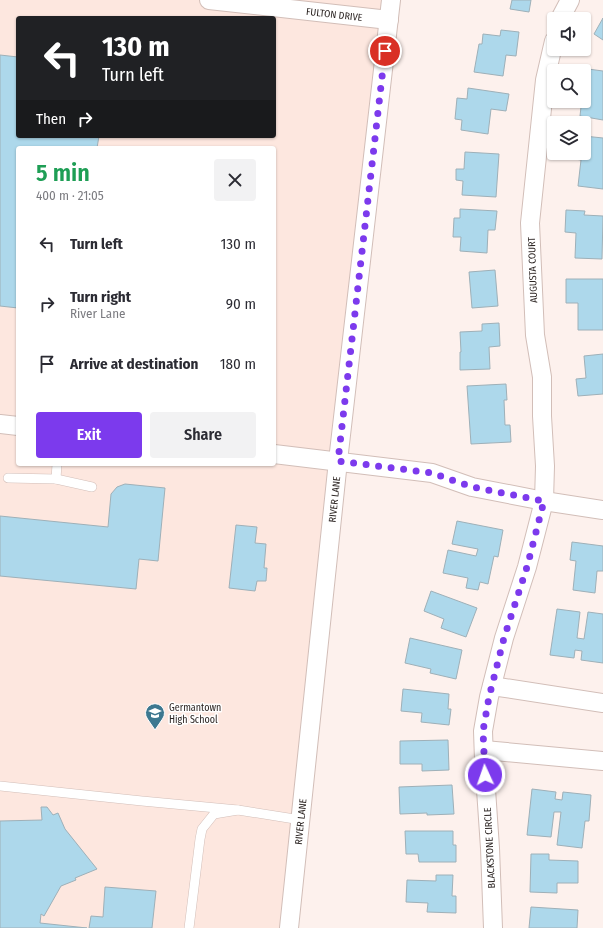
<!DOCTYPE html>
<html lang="en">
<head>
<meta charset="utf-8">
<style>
	:root { --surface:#fff; --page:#f2f2f3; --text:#2b2b33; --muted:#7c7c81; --accent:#7c3aed }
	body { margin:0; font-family:"Fira Sans Condensed",sans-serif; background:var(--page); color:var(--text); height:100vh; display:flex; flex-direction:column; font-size:15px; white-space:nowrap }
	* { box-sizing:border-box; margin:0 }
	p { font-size:13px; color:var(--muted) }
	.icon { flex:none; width:22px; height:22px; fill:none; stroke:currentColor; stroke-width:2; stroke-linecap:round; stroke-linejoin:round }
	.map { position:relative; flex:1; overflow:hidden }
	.drawer { position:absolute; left:16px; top:146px; width:260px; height:320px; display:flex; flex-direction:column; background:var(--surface); border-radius:4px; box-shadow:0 1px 3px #0004 }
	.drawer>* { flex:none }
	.guide { position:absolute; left:16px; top:16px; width:260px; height:122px; border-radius:4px; box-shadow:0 1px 3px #0004; background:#202124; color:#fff; overflow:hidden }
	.buttons { position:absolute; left:547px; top:12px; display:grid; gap:8px }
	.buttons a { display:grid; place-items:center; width:44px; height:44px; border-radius:4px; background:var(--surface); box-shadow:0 1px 3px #0004; font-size:20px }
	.pin { position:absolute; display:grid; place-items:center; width:34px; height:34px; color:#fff; margin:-17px; border:2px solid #fff; border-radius:50%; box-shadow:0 1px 4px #0007 }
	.me { position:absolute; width:44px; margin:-22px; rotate:357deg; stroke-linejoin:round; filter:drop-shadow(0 0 3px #0008) }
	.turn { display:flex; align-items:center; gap:14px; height:84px; padding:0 20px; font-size:18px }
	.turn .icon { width:52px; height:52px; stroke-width:2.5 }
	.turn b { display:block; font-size:28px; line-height:34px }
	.then { display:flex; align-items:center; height:38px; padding:0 20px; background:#0003; gap:8px; font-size:15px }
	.round { display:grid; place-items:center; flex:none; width:42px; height:42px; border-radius:4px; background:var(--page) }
	.overview { display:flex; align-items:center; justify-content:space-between; height:68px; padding:0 20px }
	h1 { font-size:24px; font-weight:600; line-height:30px; color:#1e9e55 }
	.primary-button { display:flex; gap:8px; margin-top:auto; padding:8px 20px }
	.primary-button a { flex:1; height:46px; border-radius:4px; background:var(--accent); color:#fff; font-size:16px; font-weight:600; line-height:46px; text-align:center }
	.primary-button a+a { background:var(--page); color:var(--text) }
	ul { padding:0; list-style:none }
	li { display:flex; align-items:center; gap:12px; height:60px; padding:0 20px }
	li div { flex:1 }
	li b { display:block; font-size:15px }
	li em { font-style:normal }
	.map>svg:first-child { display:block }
	.built { fill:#fde7df; fill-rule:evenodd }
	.building { fill:#add8eb; stroke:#9eb0b8 }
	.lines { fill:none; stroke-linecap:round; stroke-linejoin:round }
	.lane-casing { stroke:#d2beb8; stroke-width:10 }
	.street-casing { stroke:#d2beb8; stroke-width:20 }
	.lane { stroke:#fff; stroke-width:9 }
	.street { stroke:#fff; stroke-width:18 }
	.route { stroke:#7c3aed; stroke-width:7; stroke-dasharray:0 12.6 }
	.labels { text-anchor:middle; stroke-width:3; stroke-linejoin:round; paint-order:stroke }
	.street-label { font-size:10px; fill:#2c2523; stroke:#fff }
	.poi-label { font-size:10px; fill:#2c2523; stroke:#fff; text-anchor:start }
</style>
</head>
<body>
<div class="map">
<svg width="603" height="928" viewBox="0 0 603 928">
	<rect width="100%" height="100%" fill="#fdf1ed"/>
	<path class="built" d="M0,0H391L289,928H0ZM18,18H274V136H18ZM18,148H274V464H18Z"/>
	<g class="building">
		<path d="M512,0H531L529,12L510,9Z"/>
		<path d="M603,18V40L594,34Z"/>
		<path d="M501,30L519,32L516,56L506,55L503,76L474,72L479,44H482L483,34L500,36Z"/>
		<path d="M0,55L18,57V136H99L97,148H18V308L0,306Z"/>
		<path d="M588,69L603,71V120L580,116L581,107H577L578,101H584V90H585Z"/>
		<path d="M468,88L509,94L506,111L491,109L488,134L461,130L462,120L455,119L457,98L467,99Z"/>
		<path d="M584,136L603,138V189L578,186L581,160L569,158L570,153H584Z"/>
		<path d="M465,152L499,154L496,197L462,195L463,181L456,180V169H464Z"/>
		<path d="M460,209L497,211L495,230H488L487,253L460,251L461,237H453L454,218H460Z"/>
		<path d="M566,210L585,211L584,215L603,216L602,259L575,258L576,233L565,232Z"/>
		<path d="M495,270L498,306L472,308L469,272Z"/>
		<path d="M566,279H603V330H578V303H566Z"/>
		<path d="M499,323L500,346L489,347L490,369L460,370V352H461L460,332L482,331V324Z"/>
		<path d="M603,354V394L578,396L576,379L586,378L584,356Z"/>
		<path d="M506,384L507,400H504L505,425H510L511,442L471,444L467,386Z"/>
		<path d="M125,484L165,488L158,561L139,559L136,589L0,576V516L108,527L111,494L117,487Z"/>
		<path d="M457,521L503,530L498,557L494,556L488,584L480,582L478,590L466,588L468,578L443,573L448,550L476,556L478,549L452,544Z"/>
		<path d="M236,525L257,527L255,543L266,544L264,568H267L266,581H257L255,591L229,588Z"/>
		<path d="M572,542L603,546V571H597L595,593L573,590L576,561L570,560Z"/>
		<path d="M431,591L477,608L466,637L441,628L444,619L424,611Z"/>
		<path d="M557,609L580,612L577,638L584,639L588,612L603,614V663L581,660L582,651L575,650L574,658L550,655Z"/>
		<path d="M410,638L462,650L456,679L430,673L431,669L405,663Z"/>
		<path d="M403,689L449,694L448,709H451L449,725L421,722L422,713L401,711Z"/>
		<path d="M448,740L449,770L422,771V764H400V741Z"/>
		<path d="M452,785L454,814L427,815V813L400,814L399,787Z"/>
		<path d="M532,789L556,792L555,799L562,800L563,792L591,795L589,821H585L582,848L557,845L561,812H554L551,837L527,835Z"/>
		<path d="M41,807H47L53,815L58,813L65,829L97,869L75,878L76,880L61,886L44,916L41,914L40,923L87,928H0V821L42,820Z"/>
		<path d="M405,831H453V845H456V862H419L418,854H406Z"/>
		<path d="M531,854H549V860L578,861V883H557V893L530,892Z"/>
		<path d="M436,875H453L452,896H456V913L427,912L428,903L406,902L407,880L436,881Z"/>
		<path d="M105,887L156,891L152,928H89L91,916L103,917Z"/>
		<path d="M531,907L578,910L577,928H529Z"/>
	</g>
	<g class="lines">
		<defs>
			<g id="lane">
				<path d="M8,478L56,479L57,464"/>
				<path d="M56,479L92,487"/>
				<path d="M0,786L142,801L238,810"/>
				<path d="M189,928L200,839L202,829L214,814L238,810L301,820"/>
			</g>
			<g id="street">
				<path id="s1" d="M209,0L389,20"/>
				<path d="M560,19L570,0"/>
				<path d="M0,424L18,426"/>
				<path d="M274,454L432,473L472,487L544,501L603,510"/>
				<path d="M492,686L603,703"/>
				<path d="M484,750L603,761"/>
				<path id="s2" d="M289,928L338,461L391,0"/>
				<path d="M493,928L490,848L484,760L483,731L489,697L504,638L527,567L544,501L545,466L542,416V377L535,335L530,223L545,80L554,41"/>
			</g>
		</defs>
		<use href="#lane" class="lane-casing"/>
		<use href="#street" class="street-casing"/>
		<use href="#lane" class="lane"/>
		<use href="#street" class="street"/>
	</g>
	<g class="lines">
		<path class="route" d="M385,51L338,461L432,473L472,487L544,501L527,567L504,638L489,697L483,731L485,775"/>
	</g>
	<defs>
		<symbol id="school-pin" viewBox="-11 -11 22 30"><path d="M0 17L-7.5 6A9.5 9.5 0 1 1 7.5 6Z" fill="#3d7890" stroke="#fff"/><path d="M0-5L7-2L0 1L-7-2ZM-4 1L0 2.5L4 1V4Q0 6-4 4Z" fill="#fff"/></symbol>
	</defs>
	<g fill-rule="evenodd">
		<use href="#school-pin" x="144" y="702" width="22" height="30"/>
	</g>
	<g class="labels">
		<g class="street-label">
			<text dy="4" stroke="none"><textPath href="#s1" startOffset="126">FULTON DRIVE</textPath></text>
			<text transform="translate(532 270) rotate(-92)" y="4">AUGUSTA COURT</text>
			<text dy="4" stroke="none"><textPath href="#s2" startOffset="431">RIVER LANE</textPath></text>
			<text dy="4" stroke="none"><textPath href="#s2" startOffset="107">RIVER LANE</textPath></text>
			<text transform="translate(489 848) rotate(-93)" y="4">BLACKSTONE CIRCLE</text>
		</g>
		<g class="poi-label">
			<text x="169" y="711">Germantown<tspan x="169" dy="12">High School</tspan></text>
		</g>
	</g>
</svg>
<div class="buttons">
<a><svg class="icon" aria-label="sound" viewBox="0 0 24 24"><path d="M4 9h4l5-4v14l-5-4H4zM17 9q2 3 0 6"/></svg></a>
<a><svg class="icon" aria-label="search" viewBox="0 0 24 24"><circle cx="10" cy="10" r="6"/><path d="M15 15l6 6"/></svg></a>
<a><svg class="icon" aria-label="layers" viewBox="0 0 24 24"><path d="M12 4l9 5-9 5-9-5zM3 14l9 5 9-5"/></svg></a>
</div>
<div class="pin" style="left:385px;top:51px;background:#d93025"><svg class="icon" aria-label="arrive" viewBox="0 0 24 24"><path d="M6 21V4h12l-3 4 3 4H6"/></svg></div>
<svg class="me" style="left:485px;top:775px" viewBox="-20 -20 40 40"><circle r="17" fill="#7c3aed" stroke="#fff" stroke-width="3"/><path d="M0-11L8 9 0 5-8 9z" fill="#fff"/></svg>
<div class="guide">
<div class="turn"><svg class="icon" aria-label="left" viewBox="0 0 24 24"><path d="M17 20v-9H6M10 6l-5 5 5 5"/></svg><div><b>130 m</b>Turn left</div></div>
<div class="then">Then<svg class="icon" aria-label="right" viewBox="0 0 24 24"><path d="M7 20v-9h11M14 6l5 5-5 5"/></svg></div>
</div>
<section class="drawer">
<div class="overview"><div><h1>5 min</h1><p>400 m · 21:05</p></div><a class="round"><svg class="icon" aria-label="close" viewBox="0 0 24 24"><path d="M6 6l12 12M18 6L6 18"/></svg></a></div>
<ul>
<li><svg class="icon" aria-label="left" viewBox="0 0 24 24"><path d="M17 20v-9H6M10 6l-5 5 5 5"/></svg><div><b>Turn left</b></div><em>130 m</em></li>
<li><svg class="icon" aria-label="right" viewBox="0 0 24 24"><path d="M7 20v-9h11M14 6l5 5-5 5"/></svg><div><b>Turn right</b><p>River Lane</p></div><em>90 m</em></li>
<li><svg class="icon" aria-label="arrive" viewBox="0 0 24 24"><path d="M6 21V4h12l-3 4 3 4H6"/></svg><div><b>Arrive at destination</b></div><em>180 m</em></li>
</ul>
<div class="primary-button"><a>Exit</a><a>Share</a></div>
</section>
</div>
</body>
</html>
